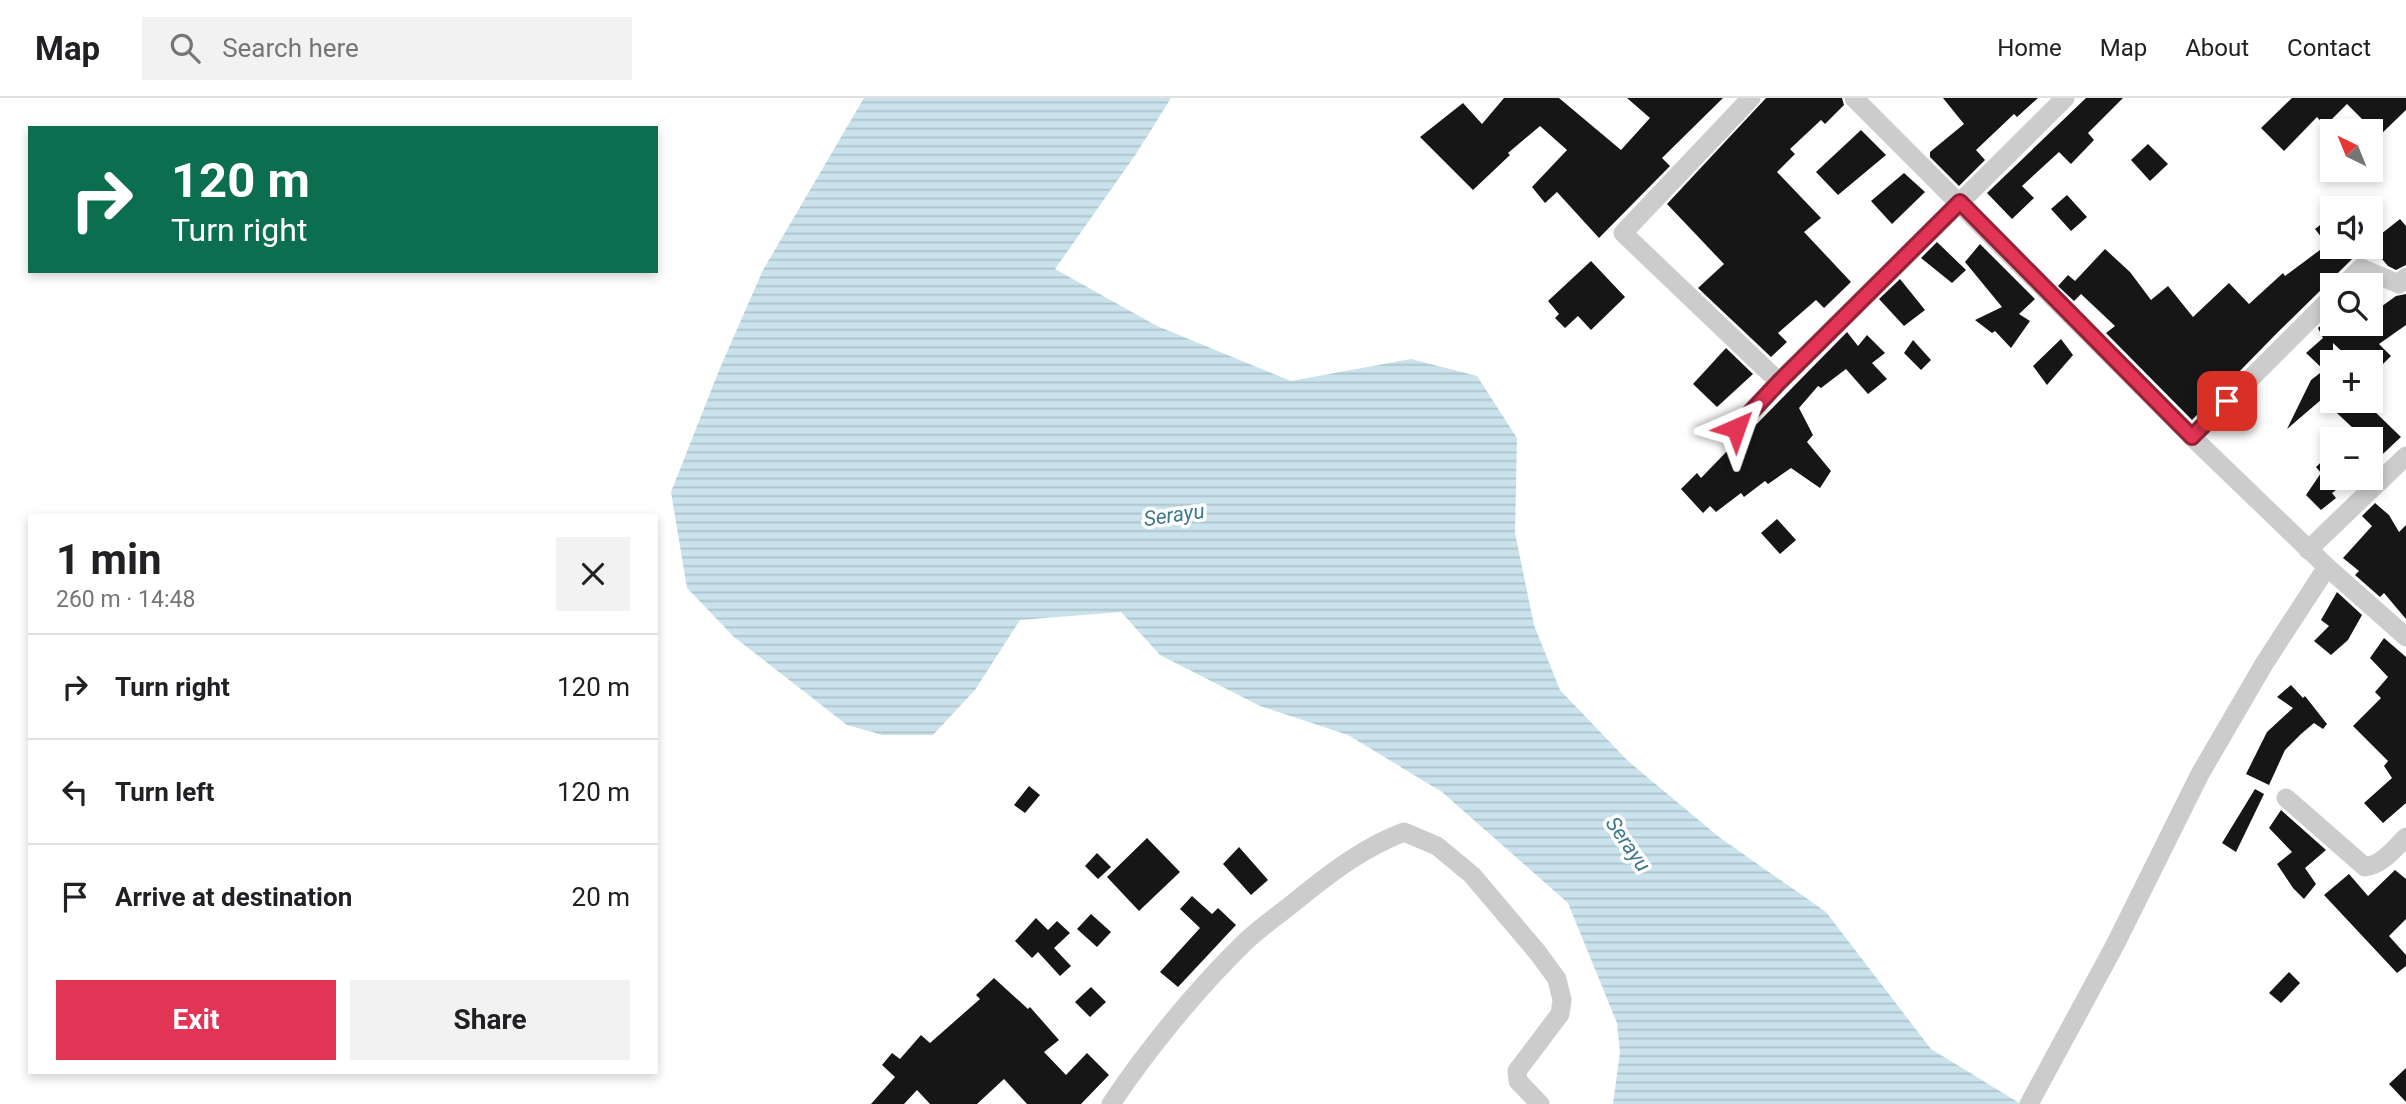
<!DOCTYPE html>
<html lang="en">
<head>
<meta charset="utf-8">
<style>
	:root { --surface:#fff; --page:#f2f2f2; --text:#202124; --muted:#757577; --line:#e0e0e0; --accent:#e23454 }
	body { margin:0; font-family:Roboto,sans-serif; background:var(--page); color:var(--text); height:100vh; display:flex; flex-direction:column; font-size:26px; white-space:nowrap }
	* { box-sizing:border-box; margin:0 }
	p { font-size:23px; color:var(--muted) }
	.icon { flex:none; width:38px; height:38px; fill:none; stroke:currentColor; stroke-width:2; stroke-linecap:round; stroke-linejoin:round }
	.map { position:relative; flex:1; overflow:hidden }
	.sheet { position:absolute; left:28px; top:416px; width:630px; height:560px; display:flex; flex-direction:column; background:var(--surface); border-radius:0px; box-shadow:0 4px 10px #0003 }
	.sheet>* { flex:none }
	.top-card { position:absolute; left:28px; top:28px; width:630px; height:147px; border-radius:0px; box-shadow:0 4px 10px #0003; background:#0b6e4f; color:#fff; overflow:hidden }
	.needle { width:46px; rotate:317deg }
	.controls { position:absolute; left:2320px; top:21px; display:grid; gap:14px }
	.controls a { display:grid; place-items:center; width:63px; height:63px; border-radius:0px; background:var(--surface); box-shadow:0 4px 10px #0003; font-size:35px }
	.pin { position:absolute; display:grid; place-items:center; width:60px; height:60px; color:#fff; margin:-30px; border-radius:14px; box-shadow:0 4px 10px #0006 }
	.me { position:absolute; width:77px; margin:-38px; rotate:43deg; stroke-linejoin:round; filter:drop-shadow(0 0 5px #0008) }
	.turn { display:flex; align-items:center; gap:24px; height:147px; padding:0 28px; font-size:32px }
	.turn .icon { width:91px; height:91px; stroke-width:2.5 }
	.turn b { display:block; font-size:49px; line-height:60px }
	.round { display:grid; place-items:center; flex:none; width:74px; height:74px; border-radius:0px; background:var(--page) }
	.overview { display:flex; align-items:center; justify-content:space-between; height:119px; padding:0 28px }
	h1 { font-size:42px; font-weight:700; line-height:52px }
	.primary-button { display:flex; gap:14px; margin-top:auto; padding:14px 28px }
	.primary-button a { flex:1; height:80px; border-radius:0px; background:var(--accent); color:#fff; font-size:28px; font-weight:700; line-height:80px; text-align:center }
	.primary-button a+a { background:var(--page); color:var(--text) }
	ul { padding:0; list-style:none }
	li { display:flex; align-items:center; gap:21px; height:105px; padding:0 28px; border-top:2px solid var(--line) }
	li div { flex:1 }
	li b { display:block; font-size:26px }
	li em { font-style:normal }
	header { display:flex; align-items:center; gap:42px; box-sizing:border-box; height:98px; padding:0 35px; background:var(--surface); border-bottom:2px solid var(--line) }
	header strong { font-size:33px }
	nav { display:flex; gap:38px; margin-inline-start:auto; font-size:24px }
	.search { width:490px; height:63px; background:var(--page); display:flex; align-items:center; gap:18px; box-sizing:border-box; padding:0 24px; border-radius:0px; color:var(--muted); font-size:26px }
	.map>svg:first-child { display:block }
	.water { fill:url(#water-rules) }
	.building { fill:#161616 }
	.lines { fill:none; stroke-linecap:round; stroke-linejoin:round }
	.minor { stroke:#ccc; stroke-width:19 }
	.route-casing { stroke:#932237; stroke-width:18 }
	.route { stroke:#e23454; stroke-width:12 }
	.labels { text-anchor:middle; stroke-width:7; stroke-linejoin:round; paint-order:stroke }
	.water-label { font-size:21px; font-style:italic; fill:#3e788f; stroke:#fff }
</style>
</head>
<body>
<header>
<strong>Map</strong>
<div class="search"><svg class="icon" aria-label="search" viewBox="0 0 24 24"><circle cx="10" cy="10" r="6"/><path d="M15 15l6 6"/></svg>Search here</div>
<nav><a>Home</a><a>Map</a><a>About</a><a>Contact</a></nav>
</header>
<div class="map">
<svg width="2406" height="1006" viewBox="0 0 2406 1006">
	<defs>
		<pattern id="water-rules" width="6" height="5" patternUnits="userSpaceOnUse" patternTransform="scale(1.75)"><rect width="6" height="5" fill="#c9e2eb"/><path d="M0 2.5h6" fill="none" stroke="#adc2ca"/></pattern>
	</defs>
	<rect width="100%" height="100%" fill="#fff"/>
	<path class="water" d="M864,0H1171L1136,56L1055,171L1157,228L1291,283L1411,261L1477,278L1517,340L1515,435L1534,527L1560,592L1628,663L1719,739L1826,814L1931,951L2021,1006H1613L1620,954L1617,925L1568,805L1442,694L1348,637L1260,608L1160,557L1121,514L1020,522L975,592L933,637H883L847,627L734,539L687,490L671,394L720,270L763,172Z"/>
	<g class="building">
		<path d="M1504,0H1559L1621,52L1650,20L1627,0H1723L1662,60L1670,68L1599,140L1557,94L1545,105L1532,89L1567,52L1540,28L1508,55L1510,57L1473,92L1420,39L1463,5L1482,26Z"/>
		<path d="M1766,0H1842L1844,7L1825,26L1821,22L1790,51L1795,56L1777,74L1821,120L1804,134L1851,184L1824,210L1816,202L1778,235L1787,244L1771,259L1698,190L1724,166L1667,106Z"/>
		<path d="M1943,0H2038L2017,19L2014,16L1976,52L1985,62L1959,88L1930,59V54L1964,26Z"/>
		<path d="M2086,0H2123L2088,35L2094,42L2071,66L2059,54L2022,88L2034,100L2012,121L1987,95Z"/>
		<path d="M2292,0H2406V12L2379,38L2347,6L2325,28L2317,19L2284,53L2261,30Z"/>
		<path d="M1861,32L1886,57L1838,97L1816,74Z"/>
		<path d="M2148,46L2168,66L2150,83L2131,62Z"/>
		<path d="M1904,75L1925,94L1892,126L1871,103Z"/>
		<path d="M2067,97L2087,119L2071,133L2051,111Z"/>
		<path d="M2333,117V149H2373L2371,144L2400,121L2406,128V167L2396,172L2388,168L2376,154L2369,160L2359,158L2352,161L2335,178L2332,186L2324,189L2277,235L2192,322L2106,235L2115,228L2081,196L2074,203L2058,188L2068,177L2075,183L2105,151L2130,174L2151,202L2168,188L2193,219L2229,185L2249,206L2283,175L2285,178L2324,149H2329L2315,131Z"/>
		<path d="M1937,144L1966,172L1952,185L1921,160Z"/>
		<path d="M1980,146L2035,201L2019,216L2030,223L2011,250L1995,233L1992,235L1975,222L2002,209L1965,164Z"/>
		<path d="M1591,163L1625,199L1591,232L1578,218L1565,230L1555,220L1559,216L1548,203Z"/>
		<path d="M1900,181L1925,212L1904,228L1879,201Z"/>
		<path d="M2406,196V227L2379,246L2391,258L2371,278V264H2353L2333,245V303H2374L2371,310L2401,339L2371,367V341H2346L2355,332L2322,301L2287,331L2311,282L2324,272L2306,255L2323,240L2318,230L2333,216V226H2371V216L2396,198Z"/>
		<path d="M1847,234L1858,248L1867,237L1885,255L1872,265L1887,281L1868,296L1846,271L1821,290L1818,288L1799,310L1813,337L1807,344L1831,373L1820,390L1791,370L1768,386L1765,383L1744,399L1741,395L1716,414L1710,408L1703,415L1681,391L1697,375L1701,380L1732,348L1730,346L1733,342L1745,338Z"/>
		<path d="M2061,241L2073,257L2047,287L2033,268Z"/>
		<path d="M1913,242L1931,262L1921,272L1904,255Z"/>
		<path d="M1726,250L1753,276L1717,309L1693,286Z"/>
		<path d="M2333,353V380H2352L2332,395L2336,400L2321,412L2306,397L2321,375L2316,369Z"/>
		<path d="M2375,405L2389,417L2399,434L2406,427V521L2384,495L2380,499L2355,477L2359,473L2343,460L2372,428L2362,418Z"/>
		<path d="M1777,421L1796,442L1780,456L1761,435Z"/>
		<path d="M2337,494L2362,517L2348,542L2331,557L2314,543L2329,528L2321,522Z"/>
		<path d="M2384,540L2406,559V705L2383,725L2364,705L2392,680L2384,668L2388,663L2353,628L2381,600L2375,594L2388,579L2370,560Z"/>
		<path d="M2291,587L2303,600L2305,598L2327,626L2323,631L2314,625L2301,636L2285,652L2269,687L2246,676L2267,634L2293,610L2277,599Z"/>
		<path d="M1029,688L1040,697L1025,715L1014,707Z"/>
		<path d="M2255,691L2264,696L2236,754L2222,745Z"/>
		<path d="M2281,712L2326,752L2305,770L2316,786L2304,801L2293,790L2277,766L2292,754L2269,730Z"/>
		<path d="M1147,740L1180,774L1139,813L1107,779Z"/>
		<path d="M1239,749L1268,782L1251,797L1223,766Z"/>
		<path d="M1097,755L1111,769L1098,781L1085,768Z"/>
		<path d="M2395,772L2406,781V821L2389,838L2406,857V868L2397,875L2324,797L2349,776L2368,798Z"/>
		<path d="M1192,798L1212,816L1218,810L1236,827L1178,889L1160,874L1200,830L1180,811Z"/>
		<path d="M1091,816L1111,834L1097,849L1077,831Z"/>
		<path d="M1036,820L1048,832L1057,823L1070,835L1054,850L1071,868L1060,878L1038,854L1032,860L1015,843Z"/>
		<path d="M2289,874L2300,885L2281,905L2269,895Z"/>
		<path d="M994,880L1028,911L1030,909L1059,942L1044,954L1066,977L1087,955L1109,977L1081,1006H1027L1004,981L977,1006H930L917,992L904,1006H871L895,979L882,967L892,955L900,961L921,937L930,945L980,901L976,897Z"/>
		<path d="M1091,889L1106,904L1090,919L1075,904Z"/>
		<path d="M2406,970V1004L2389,986Z"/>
	</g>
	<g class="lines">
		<g class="minor">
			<path d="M1751,0L1623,135L1779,284"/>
			<path d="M1854,0L2192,339L2327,469"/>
			<path d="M2344,187L2361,170L2399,186L2406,179"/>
			<path d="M1736,330L1779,284L2065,0"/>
			<path d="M2192,339L2333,198"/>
			<path d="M2308,452L2406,358"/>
			<path d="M2286,700L2365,769C2383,766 2394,751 2406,739"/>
			<path d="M1111,1006C1147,952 1196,892 1243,846C1259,830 1279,817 1297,802C1329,776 1364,749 1404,734L1437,748L1472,777L1538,855L1557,881L1562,902L1560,916L1517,973L1518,983L1540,1006"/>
			<path d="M2029,1006L2115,847L2200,676L2264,566L2327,469L2406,539"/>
		</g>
	</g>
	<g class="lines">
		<defs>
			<path id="route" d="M1736,330L1779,284L1960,104L2192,339L2227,303"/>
		</defs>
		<use href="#route" class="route-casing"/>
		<use href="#route" class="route"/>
	</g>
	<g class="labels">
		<g class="water-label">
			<text transform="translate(1174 417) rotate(-8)" y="7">Serayu</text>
			<text transform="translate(1628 746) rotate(55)" y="7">Serayu</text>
		</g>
	</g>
</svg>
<div class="controls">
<a><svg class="needle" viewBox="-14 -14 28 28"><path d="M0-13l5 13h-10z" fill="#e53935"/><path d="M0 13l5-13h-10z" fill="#757577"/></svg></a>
<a><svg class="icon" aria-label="sound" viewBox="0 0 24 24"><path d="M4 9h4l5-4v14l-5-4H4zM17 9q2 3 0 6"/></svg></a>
<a><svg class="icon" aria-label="search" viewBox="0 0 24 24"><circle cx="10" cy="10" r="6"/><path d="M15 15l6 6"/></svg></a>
<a>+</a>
<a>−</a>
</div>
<div class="pin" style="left:2227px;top:303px;background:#d93025"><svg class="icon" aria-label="arrive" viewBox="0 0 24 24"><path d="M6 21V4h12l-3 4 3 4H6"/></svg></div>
<svg class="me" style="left:1736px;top:330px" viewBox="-20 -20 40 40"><path d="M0-17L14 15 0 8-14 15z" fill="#e23454" stroke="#fff" stroke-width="4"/></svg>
<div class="top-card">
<div class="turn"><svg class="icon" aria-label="right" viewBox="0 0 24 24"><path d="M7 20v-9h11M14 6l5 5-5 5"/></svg><div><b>120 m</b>Turn right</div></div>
</div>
<section class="sheet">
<div class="overview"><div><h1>1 min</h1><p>260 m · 14:48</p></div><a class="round"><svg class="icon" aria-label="close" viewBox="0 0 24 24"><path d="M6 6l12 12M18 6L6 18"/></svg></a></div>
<ul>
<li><svg class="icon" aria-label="right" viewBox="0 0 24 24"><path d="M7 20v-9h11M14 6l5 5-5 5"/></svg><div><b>Turn right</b></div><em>120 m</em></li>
<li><svg class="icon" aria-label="left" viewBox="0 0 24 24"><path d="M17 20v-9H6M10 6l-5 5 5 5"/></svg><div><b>Turn left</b></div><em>120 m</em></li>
<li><svg class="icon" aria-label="arrive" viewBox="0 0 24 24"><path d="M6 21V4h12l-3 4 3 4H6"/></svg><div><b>Arrive at destination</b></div><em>20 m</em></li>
</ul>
<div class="primary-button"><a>Exit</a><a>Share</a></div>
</section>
</div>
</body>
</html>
